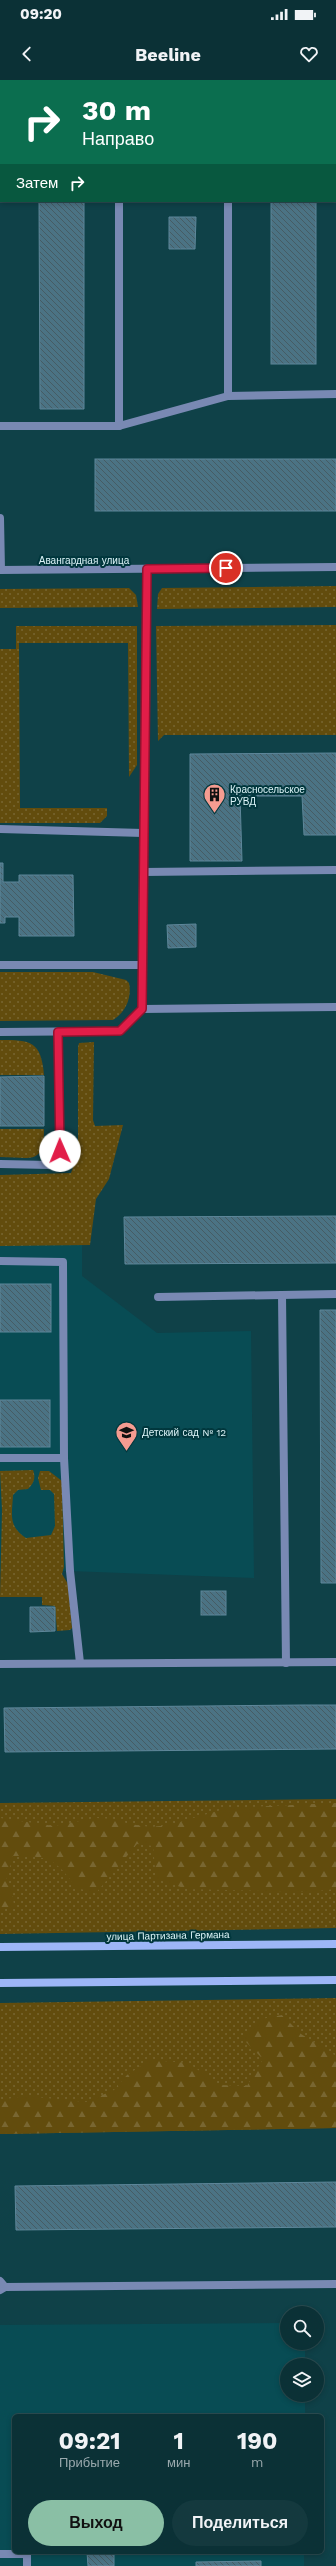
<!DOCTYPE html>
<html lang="ru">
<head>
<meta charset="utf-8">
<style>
	:root { --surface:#0b3136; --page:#14393e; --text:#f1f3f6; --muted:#9aa9ad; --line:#2b4c51; --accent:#8abfa5 }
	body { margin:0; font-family:"Work Sans",sans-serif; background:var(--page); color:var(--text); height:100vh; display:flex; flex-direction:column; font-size:15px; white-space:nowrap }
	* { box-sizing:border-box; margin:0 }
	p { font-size:13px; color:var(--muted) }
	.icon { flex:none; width:22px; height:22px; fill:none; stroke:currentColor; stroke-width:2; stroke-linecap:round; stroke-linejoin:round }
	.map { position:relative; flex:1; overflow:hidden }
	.drawer { position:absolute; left:12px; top:2334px; width:312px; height:140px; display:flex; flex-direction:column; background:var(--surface); border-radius:6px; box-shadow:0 2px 6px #0003,0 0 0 1px var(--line) }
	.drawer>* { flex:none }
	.top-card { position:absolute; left:0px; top:0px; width:336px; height:122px; box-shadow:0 2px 6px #0003,0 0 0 1px var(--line); background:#0b6e4f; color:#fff; overflow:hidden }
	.tools { position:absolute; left:280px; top:2226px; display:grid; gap:8px }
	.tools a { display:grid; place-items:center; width:44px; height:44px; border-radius:50%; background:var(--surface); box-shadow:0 2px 6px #0003,0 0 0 1px var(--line); font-size:20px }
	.pin { position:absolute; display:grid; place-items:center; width:34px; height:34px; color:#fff; margin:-17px; border:2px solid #fff; border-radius:50%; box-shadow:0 1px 4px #0007 }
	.me { position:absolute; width:44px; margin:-22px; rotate:359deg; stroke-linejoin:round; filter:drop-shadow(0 0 3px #0008) }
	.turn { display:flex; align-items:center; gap:14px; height:84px; padding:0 16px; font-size:18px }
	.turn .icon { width:52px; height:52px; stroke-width:2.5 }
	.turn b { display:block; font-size:28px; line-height:34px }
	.then { display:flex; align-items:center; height:38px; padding:0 16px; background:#0003; gap:8px; font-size:15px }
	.eta { display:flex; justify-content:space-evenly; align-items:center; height:68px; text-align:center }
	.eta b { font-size:24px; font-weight:700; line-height:28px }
	.action { display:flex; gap:8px; margin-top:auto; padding:8px 16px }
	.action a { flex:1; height:46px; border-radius:24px; background:var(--accent); color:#111; font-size:16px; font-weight:700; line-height:46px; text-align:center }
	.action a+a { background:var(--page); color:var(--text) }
	.status { display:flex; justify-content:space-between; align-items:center; height:28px; padding:0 20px; background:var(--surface); direction:ltr }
	.status svg { height:11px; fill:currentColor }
	header { display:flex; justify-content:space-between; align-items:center; height:52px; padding:0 16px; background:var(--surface); font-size:18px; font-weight:700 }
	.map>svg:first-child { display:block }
	.built { fill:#084c54 }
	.green { fill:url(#green-dots) }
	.forest { fill:url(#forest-firs) }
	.building { fill:url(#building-back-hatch); stroke:#5f879a }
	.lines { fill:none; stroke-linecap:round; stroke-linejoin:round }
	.service { stroke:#7989b3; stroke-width:8 }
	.minor { stroke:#7989b3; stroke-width:8 }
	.secondary { stroke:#9db6f7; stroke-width:8 }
	.route-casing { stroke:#92132f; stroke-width:10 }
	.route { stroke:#e11d48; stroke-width:7 }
	.labels { text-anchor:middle; stroke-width:4; stroke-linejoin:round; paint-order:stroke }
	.street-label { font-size:10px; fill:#dcf4f8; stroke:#01373d }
	.poi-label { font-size:10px; fill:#dcf4f8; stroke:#01373d; text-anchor:start }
</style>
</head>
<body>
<div class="status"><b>09:20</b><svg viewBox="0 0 49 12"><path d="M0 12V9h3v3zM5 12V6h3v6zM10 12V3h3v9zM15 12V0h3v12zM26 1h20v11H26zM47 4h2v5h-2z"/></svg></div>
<header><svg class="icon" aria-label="back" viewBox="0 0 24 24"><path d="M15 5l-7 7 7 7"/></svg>Beeline<svg class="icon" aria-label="heart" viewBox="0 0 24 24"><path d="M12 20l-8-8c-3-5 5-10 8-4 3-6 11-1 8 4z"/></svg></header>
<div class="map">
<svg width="336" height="2486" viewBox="0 0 336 2486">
	<defs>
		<pattern id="green-dots" width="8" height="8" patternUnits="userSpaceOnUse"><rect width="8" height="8" fill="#624c0d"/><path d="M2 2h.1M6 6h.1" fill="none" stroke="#786631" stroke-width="1.8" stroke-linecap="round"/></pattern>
		<pattern id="forest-firs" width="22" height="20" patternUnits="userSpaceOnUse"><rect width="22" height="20" fill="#624c0d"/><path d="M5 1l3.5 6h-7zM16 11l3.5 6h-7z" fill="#786631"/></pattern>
		<pattern id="building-back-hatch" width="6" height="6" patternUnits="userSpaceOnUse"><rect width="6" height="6" fill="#4b7384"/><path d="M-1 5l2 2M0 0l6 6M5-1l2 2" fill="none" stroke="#465c64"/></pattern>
	</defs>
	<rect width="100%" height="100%" fill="#0f4148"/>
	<g class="built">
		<path d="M82,1140V1196L157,1253L251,1251L254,1498L70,1491L0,1492V1141Z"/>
		<path d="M287,2243V2263H305V2285H287V2315H305V2336H14V2472H304V2486H0V2245Z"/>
	</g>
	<g class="green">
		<path d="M336,506V527L157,529L158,514L162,508Z"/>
		<path d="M129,508L136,515L138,527L0,528V509Z"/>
		<path d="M336,545V655H164L158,661L156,546Z"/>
		<path d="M16,546H137V685L129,697L128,563H19L20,728H107V736L100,743H0V569H16Z"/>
		<path d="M0,892H93L126,900L129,903C132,917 126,932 113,940L0,941Z"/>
		<path d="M0,960C31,960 41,961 44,995H0Z"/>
		<path d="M94,962L93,1040L95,1046L123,1045L109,1099L96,1119L90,1165L0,1166V1095L71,1093L78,1072V967L79,963Z"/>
		<path d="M0,1049H44C44,1086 31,1077 0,1077Z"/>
		<path d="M33,1390C36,1398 34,1403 28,1409L18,1410L13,1415C12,1435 8,1446 26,1458L51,1455L55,1446L54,1414L50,1410H41L38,1398L40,1391H49L62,1401L64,1487L62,1494L68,1504L72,1548L70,1550L57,1551L55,1526L42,1525V1517H0L2,1430L0,1391Z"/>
		<path d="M336,1719V1848L0,1854V1723Z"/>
		<path d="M336,1918V2048L0,2054V1923Z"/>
	</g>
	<g class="forest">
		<path d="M336,1723V1809L308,1812L187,1809L156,1799L153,1766L137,1764L96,1813L77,1808C54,1778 50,1776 13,1776L6,1801L12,1808L14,1826L0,1831V1738L54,1746L95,1738L115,1739L129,1744L151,1747L169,1745L228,1728Z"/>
		<path d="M282,1935L301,1954L336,1976V2048L0,2054V2020L25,2016L86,2022L114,2010L127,1995L150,1980L188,1983L220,2005L247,2006L263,1979L241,1957L262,1939Z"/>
	</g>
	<g class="building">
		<path d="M39,121H84V329H40Z"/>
		<rect x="271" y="121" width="45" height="163"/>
		<path d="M169,137H196L195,169H169Z"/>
		<rect x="95" y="379" width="241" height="52"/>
		<path d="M336,673V755H304L302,716H240L242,781H190V674Z"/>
		<path d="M0,783H3V802H19V795H73L74,856H19V837H5V843H0Z"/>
		<path d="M196,844V867L168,868L167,845Z"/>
		<path d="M44,996V1046H0V997Z"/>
		<path d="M336,1136V1183L125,1184L124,1137Z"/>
		<rect x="0" y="1204" width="51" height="48"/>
		<path d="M320,1230H336V1503H321Z"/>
		<rect x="0" y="1320" width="50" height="47"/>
		<rect x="201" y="1511" width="25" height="24"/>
		<path d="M30,1527H55V1551L30,1552Z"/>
		<path d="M302,1625H336V1669L5,1672L4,1628Z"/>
		<path d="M336,2102V2147L16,2150L15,2106Z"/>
		<path d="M87,2472H114V2486H88Z"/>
		<path d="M261,2481V2486H196V2482Z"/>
	</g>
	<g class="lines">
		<g class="service">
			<path d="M119,0V1"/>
			<path d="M227,0V1"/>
			<path d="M119,121V346"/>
			<path d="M228,121V316"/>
			<path d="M0,346H119L228,316L336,314"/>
			<path d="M0,438L1,490"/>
			<path d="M0,749L143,753"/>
			<path d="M143,792L336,790"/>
			<path d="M0,885H142V929L120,951L0,952"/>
			<path d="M142,885L147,489"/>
			<path d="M142,929L336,927"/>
			<path d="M0,1084L50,1085L60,1071L58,952"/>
			<path d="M0,1181L63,1182L64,1378L70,1491L80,1583"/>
			<path d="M282,1215L286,1583"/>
			<path d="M158,1217L336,1214"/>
			<path d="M0,1378H64"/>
			<path d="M0,1584L336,1582"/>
			<path d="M0,2201L5,2207"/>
			<path d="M0,2210L5,2207L336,2204"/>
			<path d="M27,2472V2486"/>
			<path d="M0,2474H27"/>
		</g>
		<path class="minor" d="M0,490L336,487"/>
		<g class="secondary">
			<path d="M0,1867L336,1864"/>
			<path d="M0,1903L336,1900"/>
		</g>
	</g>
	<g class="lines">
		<defs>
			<path id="route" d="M60,1071L58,952L120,951L142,929L147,489L226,488"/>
		</defs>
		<use href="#route" class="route-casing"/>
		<use href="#route" class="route"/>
	</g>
	<defs>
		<symbol id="building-pin" viewBox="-11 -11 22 30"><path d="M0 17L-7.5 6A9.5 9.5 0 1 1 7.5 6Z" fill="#f59c91" stroke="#01373d"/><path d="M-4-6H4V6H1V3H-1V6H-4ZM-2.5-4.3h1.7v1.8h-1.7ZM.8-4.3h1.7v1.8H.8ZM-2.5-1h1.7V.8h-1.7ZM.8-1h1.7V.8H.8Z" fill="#111"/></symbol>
		<symbol id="school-pin" viewBox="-11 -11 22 30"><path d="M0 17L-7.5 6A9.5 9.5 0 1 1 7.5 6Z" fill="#f59c91" stroke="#01373d"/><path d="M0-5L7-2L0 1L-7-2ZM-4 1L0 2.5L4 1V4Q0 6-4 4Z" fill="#111"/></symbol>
	</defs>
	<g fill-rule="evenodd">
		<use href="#building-pin" x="202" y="702" width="25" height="34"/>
		<use href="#school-pin" x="114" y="1340" width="25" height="34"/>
	</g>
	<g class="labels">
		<g class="street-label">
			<text x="84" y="484">Авангардная улица</text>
			<text transform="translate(168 1855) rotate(-1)" y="4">улица Партизана Германа</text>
		</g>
		<g class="poi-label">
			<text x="230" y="713">Красносельское<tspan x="230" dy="12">РУВД</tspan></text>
			<text x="142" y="1356">Детский сад № 12</text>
		</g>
	</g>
</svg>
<div class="tools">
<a><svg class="icon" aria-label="search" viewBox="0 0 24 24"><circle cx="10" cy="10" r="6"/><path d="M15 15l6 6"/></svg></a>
<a><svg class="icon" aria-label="layers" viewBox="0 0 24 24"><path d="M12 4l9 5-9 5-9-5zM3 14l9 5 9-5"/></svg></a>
</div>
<div class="pin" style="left:226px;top:488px;background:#d93025"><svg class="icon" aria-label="arrive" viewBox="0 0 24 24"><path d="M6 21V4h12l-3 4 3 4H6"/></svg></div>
<svg class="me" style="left:60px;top:1071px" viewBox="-20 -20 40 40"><circle r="19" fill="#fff"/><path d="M0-13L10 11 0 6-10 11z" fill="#e11d48"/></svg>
<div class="top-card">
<div class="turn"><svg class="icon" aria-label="right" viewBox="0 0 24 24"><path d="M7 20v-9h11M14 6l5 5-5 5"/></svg><div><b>30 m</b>Направо</div></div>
<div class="then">Затем<svg class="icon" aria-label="right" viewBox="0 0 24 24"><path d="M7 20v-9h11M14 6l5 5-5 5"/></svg></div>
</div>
<section class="drawer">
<div class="eta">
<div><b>09:21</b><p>Прибытие</p></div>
<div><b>1</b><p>мин</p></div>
<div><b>190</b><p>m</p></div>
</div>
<div class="action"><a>Выход</a><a>Поделиться</a></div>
</section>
</div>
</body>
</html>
